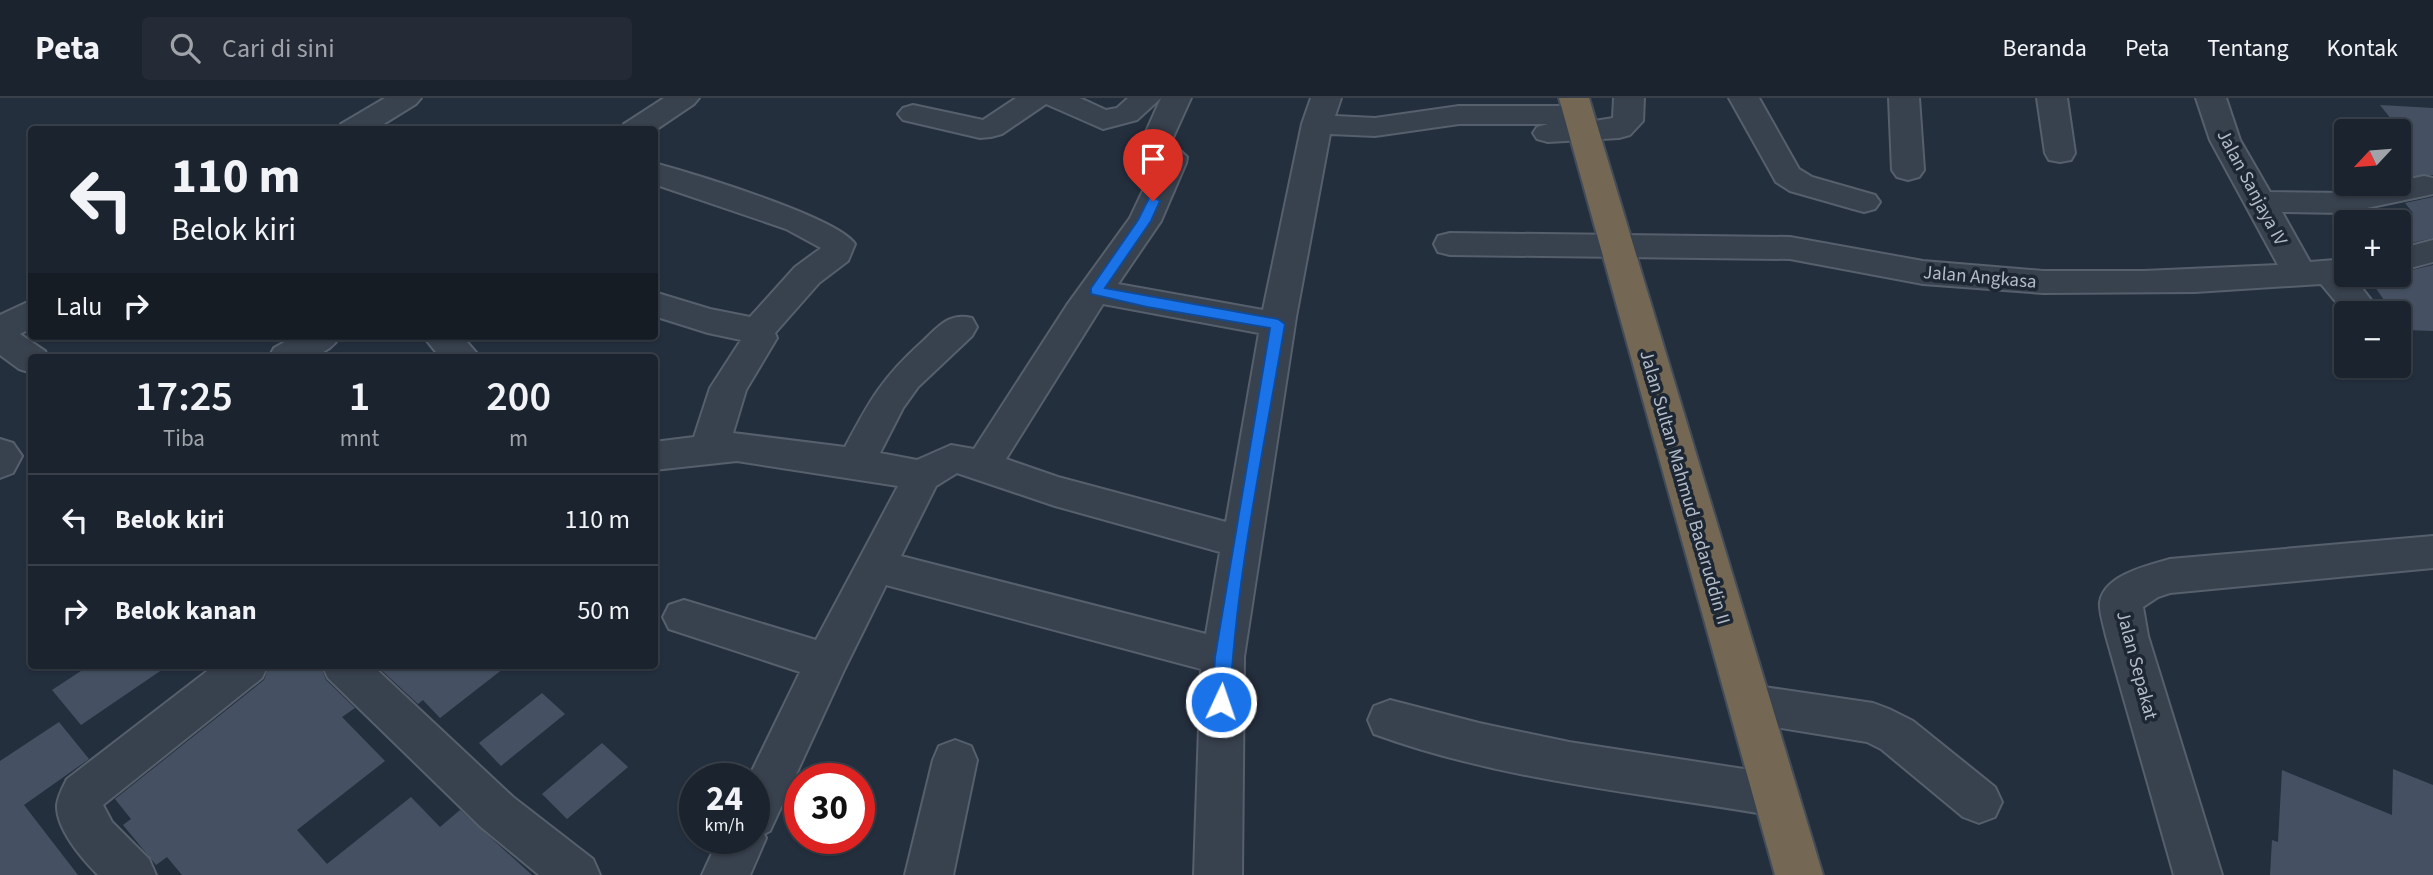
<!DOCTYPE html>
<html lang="id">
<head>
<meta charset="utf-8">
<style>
	:root { --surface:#1b232e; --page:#242b36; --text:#f1f3f6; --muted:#a0a4aa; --line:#39404a }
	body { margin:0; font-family:"Source Sans 3",sans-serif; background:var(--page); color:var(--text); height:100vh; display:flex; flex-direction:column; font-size:26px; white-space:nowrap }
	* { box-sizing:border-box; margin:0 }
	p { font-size:23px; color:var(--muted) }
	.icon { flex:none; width:38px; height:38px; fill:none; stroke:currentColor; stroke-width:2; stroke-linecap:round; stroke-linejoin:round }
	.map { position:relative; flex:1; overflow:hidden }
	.details { position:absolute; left:28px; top:256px; width:630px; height:315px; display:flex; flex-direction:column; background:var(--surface); border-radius:7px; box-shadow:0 2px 5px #0004,0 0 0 2px var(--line) }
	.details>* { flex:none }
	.guide { position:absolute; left:28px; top:28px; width:630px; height:214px; border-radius:7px; box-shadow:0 2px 5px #0004,0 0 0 2px var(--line); background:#1b232e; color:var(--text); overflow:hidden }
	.needle { width:46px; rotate:244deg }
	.tools { position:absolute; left:2334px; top:21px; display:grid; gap:14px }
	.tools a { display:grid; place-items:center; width:77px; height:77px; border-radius:7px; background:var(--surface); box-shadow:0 2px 5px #0004,0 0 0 2px var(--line); font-size:35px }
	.speed { position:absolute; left:679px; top:665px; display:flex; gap:14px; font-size:35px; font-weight:700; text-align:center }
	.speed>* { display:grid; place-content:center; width:91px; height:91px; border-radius:50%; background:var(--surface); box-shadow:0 2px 5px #0004,0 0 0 2px var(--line); line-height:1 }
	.speed small { font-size:18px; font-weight:400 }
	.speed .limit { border:10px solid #d22; background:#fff; color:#111 }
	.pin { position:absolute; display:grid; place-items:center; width:60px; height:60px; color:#fff; margin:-72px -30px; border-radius:50% 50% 50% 0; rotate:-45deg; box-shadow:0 0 7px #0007 }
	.pin .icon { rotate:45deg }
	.me { position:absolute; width:77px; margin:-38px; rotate:3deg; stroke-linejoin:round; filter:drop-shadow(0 0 5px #0008) }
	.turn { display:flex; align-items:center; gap:24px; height:147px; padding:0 28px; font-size:32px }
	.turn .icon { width:91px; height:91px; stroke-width:2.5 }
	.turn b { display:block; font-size:49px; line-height:60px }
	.then { display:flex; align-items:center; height:66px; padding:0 28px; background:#0003; gap:14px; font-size:26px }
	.eta { display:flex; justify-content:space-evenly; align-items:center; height:119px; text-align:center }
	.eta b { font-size:42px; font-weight:600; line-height:49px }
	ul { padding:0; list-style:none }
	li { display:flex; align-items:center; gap:21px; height:91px; padding:0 28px; border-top:2px solid var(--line) }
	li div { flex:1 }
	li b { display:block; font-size:26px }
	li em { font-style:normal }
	header { display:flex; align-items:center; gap:42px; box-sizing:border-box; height:98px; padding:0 35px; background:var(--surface); border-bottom:2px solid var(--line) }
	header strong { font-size:33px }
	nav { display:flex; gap:38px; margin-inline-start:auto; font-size:24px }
	.search { width:490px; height:63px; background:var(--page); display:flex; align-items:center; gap:18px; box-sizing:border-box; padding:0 24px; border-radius:7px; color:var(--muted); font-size:26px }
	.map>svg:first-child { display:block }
	.building { fill:#455162 }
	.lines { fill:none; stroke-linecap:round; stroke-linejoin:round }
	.minor-casing { stroke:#565f6c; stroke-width:4 }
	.highway-casing { stroke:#434c59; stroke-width:4 }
	.minor { fill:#38414e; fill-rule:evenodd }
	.highway { fill:#746855; fill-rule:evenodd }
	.route { fill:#1a73e8; stroke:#114b97; stroke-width:2 }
	.labels { text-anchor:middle; stroke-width:7; stroke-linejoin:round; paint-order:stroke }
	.street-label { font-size:19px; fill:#b4bcc9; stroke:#1d2633 }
</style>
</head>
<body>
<header>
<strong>Peta</strong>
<div class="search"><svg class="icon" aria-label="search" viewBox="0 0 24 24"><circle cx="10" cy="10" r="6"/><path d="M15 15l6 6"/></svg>Cari di sini</div>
<nav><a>Beranda</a><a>Peta</a><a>Tentang</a><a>Kontak</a></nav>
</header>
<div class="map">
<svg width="2433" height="777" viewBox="0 0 2433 777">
	<rect width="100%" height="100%" fill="#242f3e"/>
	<g class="building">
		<path d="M2380,7L2433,10V77L2413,78L2399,61V31Z"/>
		<path d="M2433,99V140L2399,148V114L2413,115L2405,105Z"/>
		<path d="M2433,167V233L2405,232L2399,224V215H2393L2368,179L2399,181V175Z"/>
		<path d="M90,567H169L81,627L52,592Z"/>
		<path d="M270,567H320L326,582L355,610L342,619L385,663L297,732L327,766L411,699L440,729L460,712L532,777H182L167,759L156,767L123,727L131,721L115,701L264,582Z"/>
		<path d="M376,567H508L440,620L423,602L418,606Z"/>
		<path d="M542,595L565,616L501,668L479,645Z"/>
		<path d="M59,624L89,661L24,707L78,777H0V663Z"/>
		<path d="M602,645L628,669L567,721L542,696Z"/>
		<path d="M2393,671L2433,687V777H2270L2272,742L2278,744L2282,672L2392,717Z"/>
	</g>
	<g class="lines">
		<defs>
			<g id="minor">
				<path d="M385,0H421L416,6L374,32H337L341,26Z"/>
				<path d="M664,0H699L694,6L654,33L620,32L624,26Z"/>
				<path d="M1016,0H1080L1106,12L1117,10L1128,0H1161L1137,22L1103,31L1046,6L1002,36L991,39L980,40L903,22L898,16L903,10L913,7L983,22Z"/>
				<path d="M1161,0H1191L1171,44L1187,59L1186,65L1161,123L1118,186L1263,212L1302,26L1311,0H1341L1335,18L1375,20L1459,8H1579L1590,11L1594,17L1588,24L1613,20L1614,0H1644L1643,23L1630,37L1619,40L1548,44L1537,41L1533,35L1537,29L1548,26H1459L1375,38L1330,36L1296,219L1244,559L1242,777H1194L1201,571L886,487L845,570L770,733L764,736L766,740L750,777H702L719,740H754V681H748L800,574L669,531L663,519L669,507L684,502L816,542L898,388L737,363L654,372V344L694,339L710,290L741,242L708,235L654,218V194L710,211L750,219L795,169L821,150L786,131L654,86V65C691,75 838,119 855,146L848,163L819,185L775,235L777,240L746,292L733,335L845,349C870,302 882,280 922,244C938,229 949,214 972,220L977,229L972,238L918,289L903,310L880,355L917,362L951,347L974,351L1067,207L1130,120L1156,65L1141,45ZM1103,206L1259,235L1226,424L1058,379L1006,361ZM957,375L1055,408L1220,454L1206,536L901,458L936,388Z"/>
				<path d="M1729,0H1759L1799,71L1812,79L1875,97L1880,104L1875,111L1864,114L1853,111L1790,93L1776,84Z"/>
				<path d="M1889,0H1919L1924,72L1919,79L1908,82L1897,79L1892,72Z"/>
				<path d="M2037,0H2067L2075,55L2071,62L2060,64L2049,62L2045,55Z"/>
				<path d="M2196,0H2226L2240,42L2270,94L2343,95L2399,86V83L2424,78L2433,80V96L2424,98L2343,115L2282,114L2310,164L2347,161V177H2361L2355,181L2381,215L2347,217L2321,186L2195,194L2043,195L1923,186L1790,161L1450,157L1438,154L1434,146L1438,138L1450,135L1790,139L1923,163L2043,173H2144L2278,167L2210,42Z"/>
				<path d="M2433,142V164L2399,173V151Z"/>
				<path d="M32,202V230L20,236L45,253L48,259H32V275L19,271L0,257V217Z"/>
				<path d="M295,238H340C325,264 296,259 269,259L274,250Z"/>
				<path d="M423,238H462L480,259H440Z"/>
				<path d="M0,341L13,345L22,358L13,375L0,380Z"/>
				<path d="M2433,438V470L2170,495L2158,499L2143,509L2148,538L2222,777H2174L2106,538C2104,528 2099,514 2100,504C2104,477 2149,467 2170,461Z"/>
				<path d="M215,567H268L262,580L103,707L112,724L149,761L156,777H98C82,761 56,731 57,707C58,698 63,689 67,681Z"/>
				<path d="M322,567H372L513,699L593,761L600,777H539L481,729L328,580Z"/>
				<path d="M1750,587L1873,605L1889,611L1913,623L1995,689L2002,704L1995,719L1979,725L1963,719L1881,651L1867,644L1750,625L1735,620L1728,606L1735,592Z"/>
				<path d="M1390,602L1479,625L1569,644L1776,676L1792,682L1799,697L1792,712L1776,718C1642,695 1503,683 1374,636L1368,622L1374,608Z"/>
				<path d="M955,642L971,648L977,662L953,777H905L933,662L939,648Z"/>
			</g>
			<path id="highway" d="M1559,0H1589L1823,777H1775Z"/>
		</defs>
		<use href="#minor" class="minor-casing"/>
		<use href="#highway" class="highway-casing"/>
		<use href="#minor" class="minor"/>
		<use href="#highway" class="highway"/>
	</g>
	<path class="route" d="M1153,99L1160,103L1151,123L1105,190L1278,221L1285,226C1264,351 1236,477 1230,604L1228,609L1221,612L1215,609L1212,604L1215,559L1270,230L1147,209L1091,196V190L1138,122L1149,100Z"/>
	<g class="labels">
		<g class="street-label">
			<text transform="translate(2253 89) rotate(62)" y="7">Jalan Sanjaya IV</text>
			<text transform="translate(1980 178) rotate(5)" y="7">Jalan Angkasa</text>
			<text transform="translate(1686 389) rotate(74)" y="7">Jalan Sultan Mahmud Badaruddin II</text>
			<text transform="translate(2138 567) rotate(75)" y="7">Jalan Sepakat</text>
		</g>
	</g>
</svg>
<div class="tools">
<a><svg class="needle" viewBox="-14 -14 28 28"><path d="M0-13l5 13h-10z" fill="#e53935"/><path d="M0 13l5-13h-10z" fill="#a0a4aa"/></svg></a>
<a>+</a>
<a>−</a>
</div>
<div class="speed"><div>24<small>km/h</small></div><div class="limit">30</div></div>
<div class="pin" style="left:1153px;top:103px;background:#d93025"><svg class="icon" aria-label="arrive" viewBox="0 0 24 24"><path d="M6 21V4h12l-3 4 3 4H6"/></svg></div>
<svg class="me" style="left:1221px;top:604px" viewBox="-20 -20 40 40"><circle r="17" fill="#1a73e8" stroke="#fff" stroke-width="3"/><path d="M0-11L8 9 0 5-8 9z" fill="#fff"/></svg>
<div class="guide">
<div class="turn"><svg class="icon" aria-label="left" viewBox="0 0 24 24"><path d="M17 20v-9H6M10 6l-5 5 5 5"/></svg><div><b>110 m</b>Belok kiri</div></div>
<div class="then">Lalu<svg class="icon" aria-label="right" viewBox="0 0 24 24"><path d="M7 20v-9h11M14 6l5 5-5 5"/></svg></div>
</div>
<section class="details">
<div class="eta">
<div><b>17:25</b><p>Tiba</p></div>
<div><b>1</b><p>mnt</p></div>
<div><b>200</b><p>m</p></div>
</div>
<ul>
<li><svg class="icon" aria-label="left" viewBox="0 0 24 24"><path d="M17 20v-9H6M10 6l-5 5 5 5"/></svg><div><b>Belok kiri</b></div><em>110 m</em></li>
<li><svg class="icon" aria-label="right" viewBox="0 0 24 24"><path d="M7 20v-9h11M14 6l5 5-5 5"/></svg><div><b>Belok kanan</b></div><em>50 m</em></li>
</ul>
</section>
</div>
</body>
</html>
